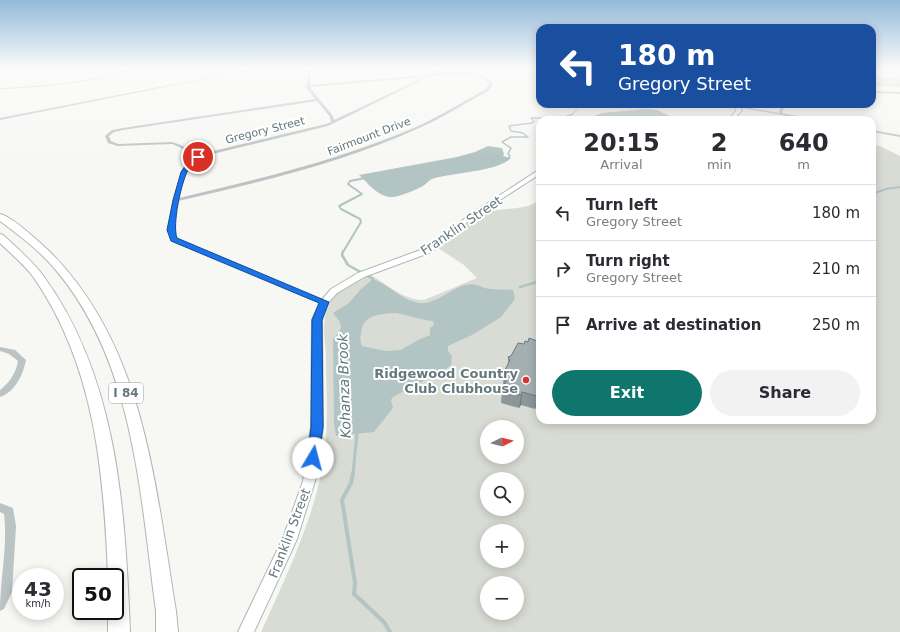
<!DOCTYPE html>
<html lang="en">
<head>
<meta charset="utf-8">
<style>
	:root { --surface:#fff; --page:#f2f2f3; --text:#2b2b33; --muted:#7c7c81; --line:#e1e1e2; --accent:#0f766e }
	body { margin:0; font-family:"DejaVu Sans",sans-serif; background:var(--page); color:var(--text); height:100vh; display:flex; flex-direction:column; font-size:15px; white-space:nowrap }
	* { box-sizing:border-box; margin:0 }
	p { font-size:13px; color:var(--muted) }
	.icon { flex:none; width:22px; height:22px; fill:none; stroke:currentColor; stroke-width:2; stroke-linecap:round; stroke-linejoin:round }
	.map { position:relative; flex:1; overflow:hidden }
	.details { position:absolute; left:536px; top:116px; width:340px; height:308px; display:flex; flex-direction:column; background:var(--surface); border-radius:12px; box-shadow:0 2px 10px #0003 }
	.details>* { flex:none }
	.banner { position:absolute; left:536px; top:24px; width:340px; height:84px; border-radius:12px; box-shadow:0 2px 10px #0003; background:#1a4fa0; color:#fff; overflow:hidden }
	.needle { width:26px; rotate:84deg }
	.buttons { position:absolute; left:480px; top:420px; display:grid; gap:8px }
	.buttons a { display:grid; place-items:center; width:44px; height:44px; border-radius:50%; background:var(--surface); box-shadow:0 2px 10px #0003; font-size:20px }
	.speed { position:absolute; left:12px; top:568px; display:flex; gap:8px; font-size:20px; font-weight:700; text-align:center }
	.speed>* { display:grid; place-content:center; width:52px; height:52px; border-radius:50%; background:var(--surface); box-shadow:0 2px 10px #0003; line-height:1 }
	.speed small { font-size:10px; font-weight:400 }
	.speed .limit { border:2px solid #111; border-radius:6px; background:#fff; color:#111 }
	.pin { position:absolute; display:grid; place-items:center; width:34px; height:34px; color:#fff; margin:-17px; border:2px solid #fff; border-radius:50%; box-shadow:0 1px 4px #0007 }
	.me { position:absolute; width:44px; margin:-22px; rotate:8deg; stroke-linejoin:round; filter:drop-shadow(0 0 3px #0008) }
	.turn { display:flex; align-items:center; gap:14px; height:84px; padding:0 16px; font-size:18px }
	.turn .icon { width:52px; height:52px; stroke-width:2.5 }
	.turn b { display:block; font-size:28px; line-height:34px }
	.eta { display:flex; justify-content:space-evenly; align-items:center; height:68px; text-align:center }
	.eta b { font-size:24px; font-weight:600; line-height:28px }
	.cta { display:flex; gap:8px; margin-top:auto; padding:8px 16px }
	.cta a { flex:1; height:46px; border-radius:24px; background:var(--accent); color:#fff; font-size:16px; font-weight:600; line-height:46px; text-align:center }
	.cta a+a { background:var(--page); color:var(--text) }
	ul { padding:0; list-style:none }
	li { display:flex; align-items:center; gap:12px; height:56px; padding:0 16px; border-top:1px solid var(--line) }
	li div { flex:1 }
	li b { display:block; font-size:15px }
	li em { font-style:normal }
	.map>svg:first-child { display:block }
	.green { fill:#d8dcd4; fill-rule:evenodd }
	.water { fill:#b3c4c5; fill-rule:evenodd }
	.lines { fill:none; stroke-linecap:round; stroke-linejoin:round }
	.stream-far5 { stroke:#b3c4c5; stroke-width:1 }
	.stream-far4 { stroke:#b3c4c5; stroke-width:1.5 }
	.stream-far3 { stroke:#b3c4c5; stroke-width:2 }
	.stream-far2 { stroke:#b3c4c5; stroke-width:2.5 }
	.stream-far1 { stroke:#b3c4c5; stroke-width:3 }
	.stream { stroke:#b3c4c5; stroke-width:4 }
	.secondary-casing { stroke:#aeb7b9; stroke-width:2 }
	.motorway-casing { stroke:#b0b6b8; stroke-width:2 }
	.minor { fill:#bcc3c4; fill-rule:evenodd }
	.secondary { fill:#fff; fill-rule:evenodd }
	.motorway { fill:#fff; fill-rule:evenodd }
	.wall { fill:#8c9699 }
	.shaded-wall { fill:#727a7d }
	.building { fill:#a3afb2; stroke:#727a7d }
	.route { fill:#1a73e8; stroke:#114b97 }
	.poi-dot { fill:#dd312e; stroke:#fff; stroke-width:1.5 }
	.labels { text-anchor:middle; stroke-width:4; stroke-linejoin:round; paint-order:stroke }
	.far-street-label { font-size:11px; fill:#63797e; stroke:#fff }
	.shield { fill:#fff; stroke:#92a1a5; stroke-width:1 }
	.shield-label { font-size:12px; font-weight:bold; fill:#63797e }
	.street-label { font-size:13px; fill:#63797e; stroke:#fff }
	.poi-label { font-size:13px; font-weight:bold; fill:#63797e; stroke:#fff; text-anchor:end }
	.water-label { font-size:14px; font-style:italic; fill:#5e7879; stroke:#fff }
</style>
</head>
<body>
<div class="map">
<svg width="900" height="632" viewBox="0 0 900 632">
	<rect width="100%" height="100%" fill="#f7f7f4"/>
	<g class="green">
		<path d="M872,77L900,79V87L872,86Z"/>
		<path d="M872,144L880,146L900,156V632H261C287,575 322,502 326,440C328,412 326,383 326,355C325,341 322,323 327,309C333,291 355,282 371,275C386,284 405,301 424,300L477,278L464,265L438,248C458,231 472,215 498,210C511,208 531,209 540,199V420H872ZM487,427H517V457H487ZM487,479H517V509H487ZM487,531H517V561H487ZM487,583H517V613H487Z"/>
	</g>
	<g class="water">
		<path d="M647,109L657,110L672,117L664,120H591V118L601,113Z"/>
		<path d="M488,146L502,148L504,154L503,156L511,158C497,172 453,172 432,179C429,180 426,184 423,186C418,189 397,198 391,197C377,196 369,184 359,175L457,157L475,152Z"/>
		<path d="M373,279C390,285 401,300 419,303C435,305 450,289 465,285C475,282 481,288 491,289C498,290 505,289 513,290L515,299L501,317L472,335L448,346V351L452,356L451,366L393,397L391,400L393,408L374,432L336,436L334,423L333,339L341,328L340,322L333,313L349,303L361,289ZM396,313C409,315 419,320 433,321L434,325L430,328V335L418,340L401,350L385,351L362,346C360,341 360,338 361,333C363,314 380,314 396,313Z"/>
	</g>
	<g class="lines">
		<g class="stream-far5">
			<path d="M0,89L55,85L107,77L123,71L150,68"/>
			<path d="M576,104L577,107"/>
			<path d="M571,115L577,110"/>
		</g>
		<g class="stream-far4">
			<path d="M563,118L585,120"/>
			<path d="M507,160L510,156L508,154L511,148L502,142L511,137H528L523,133L511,131L509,126L532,123L534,121L531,118H562L573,114"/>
		</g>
		<g class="stream-far3">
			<path d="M872,194L886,189L900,187"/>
			<path d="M343,252L361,222L360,219L341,209L339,206L362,194L348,184L350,181L365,178"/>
		</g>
		<g class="stream-far2">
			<path d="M343,251L342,255L348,265L373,279L372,281"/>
			<path d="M520,287L540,281"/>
		</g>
		<path class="stream-far1" d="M353,474L357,433"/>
		<path class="stream" d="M353,473L351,483L342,500L355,583L354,594L384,622L390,632"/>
		<defs>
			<g id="secondary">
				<path d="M731,104H736L742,110L733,120H728L737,110Z"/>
				<path d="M540,169V174L472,218L443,244L429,253L364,277L337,293L328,303L322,320L323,427L315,481L297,539L254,632H238L283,538L303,481L311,427L312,320L320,302L331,289L358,273L423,249L437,240L468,216Z"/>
			</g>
			<g id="motorway">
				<path d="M0,214C13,217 38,241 48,250C145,345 155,485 176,611L178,632H156V611C140,495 135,363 55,269C39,250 20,236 0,221Z"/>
				<path d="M0,234L3,235C16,247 31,260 42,274C118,377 125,508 130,632H108V611H115V577H108C104,473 95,366 34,278C25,265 11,254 0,243Z"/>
			</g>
		</defs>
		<use href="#secondary" class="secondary-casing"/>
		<use href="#motorway" class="motorway-casing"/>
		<g class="minor">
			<path d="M257,68H260L0,120V118Z"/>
			<path d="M308,68H310V85L429,75L440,68H442L433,74C453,73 480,66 493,85L488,91C465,103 443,118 419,128C342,163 260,182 178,201L174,230L177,239L326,301L327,302L324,304L172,241L168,230L173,200L182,172L190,159L195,157L179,147L172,144L118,146L108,143L105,136L112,130L123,128L315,99L305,86L307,85ZM459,74C471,74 483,74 489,85L486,89C463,102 440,116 416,127C340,160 259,179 179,198L186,172L194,161L208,155L328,126L430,76ZM425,77L334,120L333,116L310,88V87ZM317,101L330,117L331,122L326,124L205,153L199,156L181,145L172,142L118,144L111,141L109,136L114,132L123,130Z"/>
			<path d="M872,91L900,92V94L872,93Z"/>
			<path d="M781,104H785L782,113L819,120H810L736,107L738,106L779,113Z"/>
			<path d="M872,130L900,135V137L872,132Z"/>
			<path d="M0,347L15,350L26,360C23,375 15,392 0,397V390C10,382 16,373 18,361L9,354L0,351Z"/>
			<path d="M0,503L13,508L16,526L12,592L4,609L0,611C0,579 8,545 4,514L0,512Z"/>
		</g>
		<use href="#secondary" class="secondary"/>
		<use href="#motorway" class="motorway"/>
	</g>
	<path class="wall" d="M528,342H540V401L539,400L535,409L521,405L519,408L501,403L502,390L504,385H503L504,372L508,365V357L511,356L524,344Z"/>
	<g class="shaded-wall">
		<path d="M540,388L539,400L535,409L537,396Z"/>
		<path d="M522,392L521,405L519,408L521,395Z"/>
	</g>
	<path class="building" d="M529,338L540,342V388L537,396L522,392L521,395L502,390L509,374L504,372L510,360L508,357L511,356L518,343L524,344L525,341L528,342Z"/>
	<linearGradient id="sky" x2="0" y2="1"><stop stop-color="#93bada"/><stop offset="0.44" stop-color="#fbfbfa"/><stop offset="1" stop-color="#fbfbfa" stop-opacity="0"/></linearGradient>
	<rect width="900" height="156" fill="url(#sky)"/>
	<path class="route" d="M196,156L201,157C196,161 192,164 188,170C181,183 172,225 177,238L329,302L322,320L323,427L318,462L313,463L309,462L307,458L311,427L312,320L319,303L171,241L167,230L173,200L181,172L190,159Z"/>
	<circle class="poi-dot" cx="526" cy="380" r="4"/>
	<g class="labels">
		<g class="far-street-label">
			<text transform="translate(265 130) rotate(-14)" y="4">Gregory Street</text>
			<text transform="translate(369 136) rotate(-21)" y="4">Fairmount Drive</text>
		</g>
		<rect class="shield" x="109" y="383" width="34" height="20" rx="3"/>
		<g class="shield-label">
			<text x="126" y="397">I 84</text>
		</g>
		<g class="street-label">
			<text transform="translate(461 225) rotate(-34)" y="5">Franklin Street</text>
			<text transform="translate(289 533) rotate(-69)" y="5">Franklin Street</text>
		</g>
		<g class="poi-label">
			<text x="518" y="378">Ridgewood Country<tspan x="518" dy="15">Club Clubhouse</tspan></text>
		</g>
		<g class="water-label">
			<text transform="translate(344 386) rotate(-92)" y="5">Kohanza Brook</text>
		</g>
	</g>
</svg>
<div class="buttons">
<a><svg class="needle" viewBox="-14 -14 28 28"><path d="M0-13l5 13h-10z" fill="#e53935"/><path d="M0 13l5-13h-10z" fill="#7c7c81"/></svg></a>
<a><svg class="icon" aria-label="search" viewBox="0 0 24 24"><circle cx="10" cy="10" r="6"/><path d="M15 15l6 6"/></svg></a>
<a>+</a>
<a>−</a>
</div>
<div class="speed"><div>43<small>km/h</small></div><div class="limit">50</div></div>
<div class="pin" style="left:198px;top:157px;background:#d93025"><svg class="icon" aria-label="arrive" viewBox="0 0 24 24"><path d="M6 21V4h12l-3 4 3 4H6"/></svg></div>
<svg class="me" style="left:313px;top:458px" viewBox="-20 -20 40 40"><circle r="19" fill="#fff"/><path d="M0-13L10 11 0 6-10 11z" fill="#1a73e8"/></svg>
<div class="banner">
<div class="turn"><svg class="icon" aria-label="left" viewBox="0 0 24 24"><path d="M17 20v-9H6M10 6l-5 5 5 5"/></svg><div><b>180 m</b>Gregory Street</div></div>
</div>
<section class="details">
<div class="eta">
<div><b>20:15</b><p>Arrival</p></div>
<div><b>2</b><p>min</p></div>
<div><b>640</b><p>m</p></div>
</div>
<ul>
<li><svg class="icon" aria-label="left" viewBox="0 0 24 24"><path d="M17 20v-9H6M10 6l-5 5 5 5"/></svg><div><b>Turn left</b><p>Gregory Street</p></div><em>180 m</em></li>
<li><svg class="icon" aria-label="right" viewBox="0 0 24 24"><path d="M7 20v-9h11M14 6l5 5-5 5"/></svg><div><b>Turn right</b><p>Gregory Street</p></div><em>210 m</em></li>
<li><svg class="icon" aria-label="arrive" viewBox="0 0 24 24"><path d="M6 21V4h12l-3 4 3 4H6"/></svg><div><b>Arrive at destination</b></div><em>250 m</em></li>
</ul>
<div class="cta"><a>Exit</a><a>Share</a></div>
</section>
</div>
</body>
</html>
